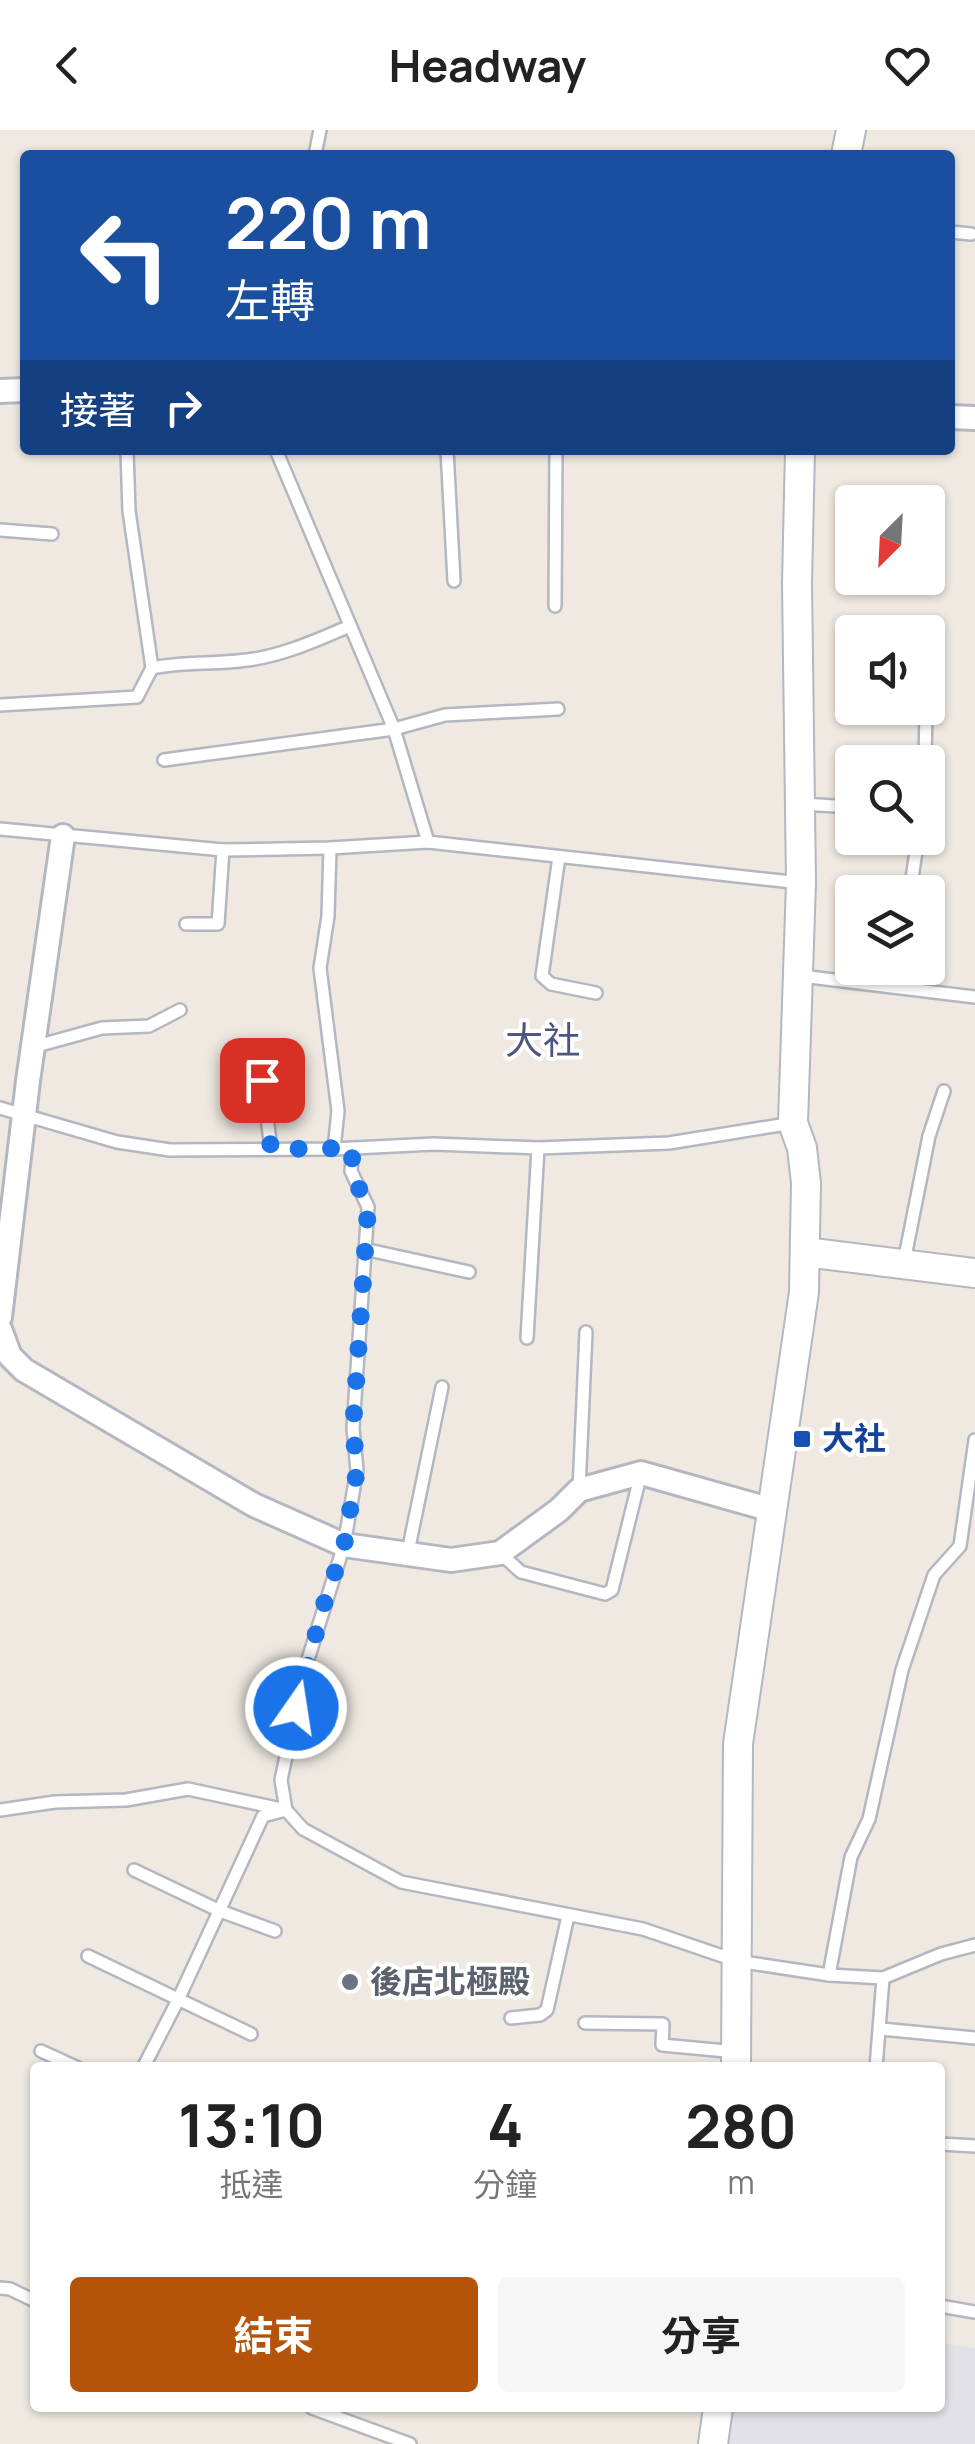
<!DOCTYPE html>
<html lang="zh-TW">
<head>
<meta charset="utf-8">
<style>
	:root { --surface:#fff; --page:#f6f6f6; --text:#222; --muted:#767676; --accent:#b45309 }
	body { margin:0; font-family:Manrope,"Noto Sans TC",sans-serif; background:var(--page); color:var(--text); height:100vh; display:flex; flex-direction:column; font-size:38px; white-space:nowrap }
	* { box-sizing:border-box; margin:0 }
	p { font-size:32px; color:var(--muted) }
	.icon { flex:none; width:55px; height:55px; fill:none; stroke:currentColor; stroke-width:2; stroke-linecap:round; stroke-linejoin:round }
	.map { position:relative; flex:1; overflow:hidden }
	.panel { position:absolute; left:30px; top:1932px; width:915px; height:350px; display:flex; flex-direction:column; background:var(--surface); border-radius:10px; box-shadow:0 2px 8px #0004 }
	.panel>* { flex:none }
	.hud { position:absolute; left:20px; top:20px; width:935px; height:305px; border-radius:10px; box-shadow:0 2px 8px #0004; background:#1a4fa0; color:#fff; overflow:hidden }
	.needle { width:65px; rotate:204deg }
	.controls { position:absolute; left:835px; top:355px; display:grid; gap:20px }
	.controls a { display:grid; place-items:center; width:110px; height:110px; border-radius:10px; background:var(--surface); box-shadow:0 2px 8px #0004; font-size:50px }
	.pin { position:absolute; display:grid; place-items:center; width:85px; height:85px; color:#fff; margin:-42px; border-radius:20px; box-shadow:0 5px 15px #0006 }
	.me { position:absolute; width:110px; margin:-55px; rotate:13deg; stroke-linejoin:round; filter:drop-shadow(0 0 8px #0008) }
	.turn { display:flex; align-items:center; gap:35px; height:210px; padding:0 40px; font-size:45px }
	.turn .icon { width:130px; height:130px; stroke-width:2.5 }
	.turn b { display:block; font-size:70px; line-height:85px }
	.then { display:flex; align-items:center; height:95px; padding:0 40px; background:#0003; gap:20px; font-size:38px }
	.eta { display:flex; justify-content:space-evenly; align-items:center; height:170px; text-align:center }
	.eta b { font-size:60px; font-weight:700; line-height:70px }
	.cta { display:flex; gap:20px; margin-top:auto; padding:20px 40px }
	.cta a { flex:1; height:115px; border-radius:10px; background:var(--accent); color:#fff; font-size:40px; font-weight:700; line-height:115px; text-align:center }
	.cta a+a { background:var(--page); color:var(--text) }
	header { display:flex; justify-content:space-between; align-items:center; height:130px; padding:0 40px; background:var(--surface); font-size:45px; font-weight:700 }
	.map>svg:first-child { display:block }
	.industrial { fill:#e3e1e8 }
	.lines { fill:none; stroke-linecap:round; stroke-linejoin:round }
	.service-casing { stroke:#b4b7c1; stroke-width:16 }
	.minor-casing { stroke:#b4b7c1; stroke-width:28 }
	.tertiary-casing { stroke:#b4b7c1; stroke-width:32 }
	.service { stroke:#fff; stroke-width:11 }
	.minor { stroke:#fff; stroke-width:22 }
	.tertiary { stroke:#fff; stroke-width:28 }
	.route { stroke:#1a73e8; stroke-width:18; stroke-dasharray:0 32.4 }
	.transit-dot { fill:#1a4fb4; stroke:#fff; stroke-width:4 }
	.worship-dot { fill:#6b7280; stroke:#fff; stroke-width:4 }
	.labels { text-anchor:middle; stroke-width:8; stroke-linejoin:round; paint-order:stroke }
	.transit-label { font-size:32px; font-weight:bold; fill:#164399; stroke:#fff; text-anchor:start }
	.worship-label { font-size:32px; font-weight:bold; fill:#5b616d; stroke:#fff; text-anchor:start }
	.quarter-label { font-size:38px; fill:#4d5680; stroke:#fff }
</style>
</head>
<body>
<header><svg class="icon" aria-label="back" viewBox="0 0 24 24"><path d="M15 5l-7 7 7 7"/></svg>Headway<svg class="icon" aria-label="heart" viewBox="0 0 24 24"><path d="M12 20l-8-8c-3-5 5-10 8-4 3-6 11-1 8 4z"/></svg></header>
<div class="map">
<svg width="975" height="2314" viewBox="0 0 975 2314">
	<rect width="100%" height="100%" fill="#efe9e1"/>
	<path class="industrial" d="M940,2213L975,2218V2314H711L713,2278H940Z"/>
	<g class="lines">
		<defs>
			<g id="service">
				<path d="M315,25L320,0"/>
				<path d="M950,102L971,104"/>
				<path d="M127,320L129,381L152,538"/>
				<path d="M276,320L394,599L428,712"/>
				<path d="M447,320L454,451"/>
				<path d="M0,400L52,404"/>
				<path d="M555,476L556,320"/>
				<path d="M0,575L137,567L152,538C185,531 220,535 254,529C287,524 319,509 350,496"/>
				<path d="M164,630L394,599L445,585L558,579"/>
				<path d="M925,632L926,578"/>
				<path d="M802,674L852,677"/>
				<path d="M0,699L223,720L330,718L428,712L801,753"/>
				<path d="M330,718L328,786L320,838L338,981L334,1019"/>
				<path d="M559,727L542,846L551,854L596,863"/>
				<path d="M910,762L918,708"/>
				<path d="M186,794H218L223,720"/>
				<path d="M801,846L975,867"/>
				<path d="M896,856L898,838"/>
				<path d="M258,916L271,1019"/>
				<path d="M33,917L102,898L149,896L180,880"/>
				<path d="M0,978L117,1012L170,1020L334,1019L434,1014L538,1018L669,1013L793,993"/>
				<path d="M364,1119L469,1142"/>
				<path d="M904,1132L929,1006L944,961"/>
				<path d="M527,1208L538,1018"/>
				<path d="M579,1360L586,1202"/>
				<path d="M408,1422L442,1257"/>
				<path d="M500,1423L521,1442L605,1464L612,1460L641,1343"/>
				<path d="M0,1680L55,1672L126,1670L188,1659L286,1680L303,1699L401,1752L643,1799L737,1831L829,1845L883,1848L941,1824L975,1815"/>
				<path d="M134,1740L220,1781L275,1801"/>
				<path d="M88,1826L251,1904"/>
				<path d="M829,1845L851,1727L869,1689L902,1540L934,1445L960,1416L975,1310"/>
				<path d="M511,1888L540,1885L547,1880L568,1786"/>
				<path d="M585,1893L663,1894L662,1915L737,1922"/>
				<path d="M881,1899L975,1908"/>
				<path d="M41,1921L78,1938"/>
				<path d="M143,1938L178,1870L263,1686L286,1680L281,1650L304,1542L344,1415L357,1340L353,1298L368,1077L351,1041L353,1018"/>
				<path d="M876,1938L883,1848"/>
				<path d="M940,2014L975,2016"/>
				<path d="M0,2158L10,2159L35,2171"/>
				<path d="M940,2176L975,2182"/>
				<path d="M312,2278L410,2314"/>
			</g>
			<g id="minor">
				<path d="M0,261L25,260"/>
				<path d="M950,287L975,288"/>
				<path d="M0,1187L28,951L63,706"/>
				<path d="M0,1199L10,1226L24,1240L254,1375L344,1415L451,1430L500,1423L559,1380L579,1360L641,1343L772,1380"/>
			</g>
			<g id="tertiary">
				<path d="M846,25L851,0"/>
				<path d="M805,1122L975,1143"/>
				<path d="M736,1938L738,1614L804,1162L806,1053L802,1018L793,993L801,753L797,453L800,320"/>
				<path d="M713,2314L718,2278"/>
			</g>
		</defs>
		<use href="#service" class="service-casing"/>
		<use href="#minor" class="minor-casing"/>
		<use href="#tertiary" class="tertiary-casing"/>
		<use href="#service" class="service"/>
		<use href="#minor" class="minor"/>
		<use href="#tertiary" class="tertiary"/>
	</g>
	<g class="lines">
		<path class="route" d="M262,950L271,1019L353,1018L351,1041L368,1078L353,1298L357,1340L344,1416L323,1477L296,1578"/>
	</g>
	<rect class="transit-dot" x="792" y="1299" width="20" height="20" rx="5"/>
	<circle class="worship-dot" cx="350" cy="1852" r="10"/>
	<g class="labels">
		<g class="transit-label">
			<text x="822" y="1320">大社</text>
		</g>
		<g class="worship-label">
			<text x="370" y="1863">後店北極殿</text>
		</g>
		<g class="quarter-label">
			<text x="543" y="924">大社</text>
		</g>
	</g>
</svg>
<div class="controls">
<a><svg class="needle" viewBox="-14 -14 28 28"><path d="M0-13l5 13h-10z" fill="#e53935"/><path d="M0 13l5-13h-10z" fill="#767676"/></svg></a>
<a><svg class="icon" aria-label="sound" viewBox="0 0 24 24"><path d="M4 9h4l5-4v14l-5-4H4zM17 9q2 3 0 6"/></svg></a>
<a><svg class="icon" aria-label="search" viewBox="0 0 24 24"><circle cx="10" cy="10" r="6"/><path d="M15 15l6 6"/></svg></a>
<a><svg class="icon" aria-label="layers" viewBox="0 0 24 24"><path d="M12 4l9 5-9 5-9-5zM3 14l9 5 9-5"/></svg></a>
</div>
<div class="pin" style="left:262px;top:950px;background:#d93025"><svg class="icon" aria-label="arrive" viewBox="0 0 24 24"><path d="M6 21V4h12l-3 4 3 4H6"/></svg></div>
<svg class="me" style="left:296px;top:1578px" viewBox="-20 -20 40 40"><circle r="17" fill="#1a73e8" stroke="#fff" stroke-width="3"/><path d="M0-11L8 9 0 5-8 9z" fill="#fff"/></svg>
<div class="hud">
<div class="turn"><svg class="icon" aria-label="left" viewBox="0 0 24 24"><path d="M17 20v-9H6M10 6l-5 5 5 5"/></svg><div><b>220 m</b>左轉</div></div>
<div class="then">接著<svg class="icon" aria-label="right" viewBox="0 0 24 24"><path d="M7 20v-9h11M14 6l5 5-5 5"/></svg></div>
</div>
<section class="panel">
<div class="eta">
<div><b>13:10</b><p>抵達</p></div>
<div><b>4</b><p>分鐘</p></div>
<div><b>280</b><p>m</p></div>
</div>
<div class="cta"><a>結束</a><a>分享</a></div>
</section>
</div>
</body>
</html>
